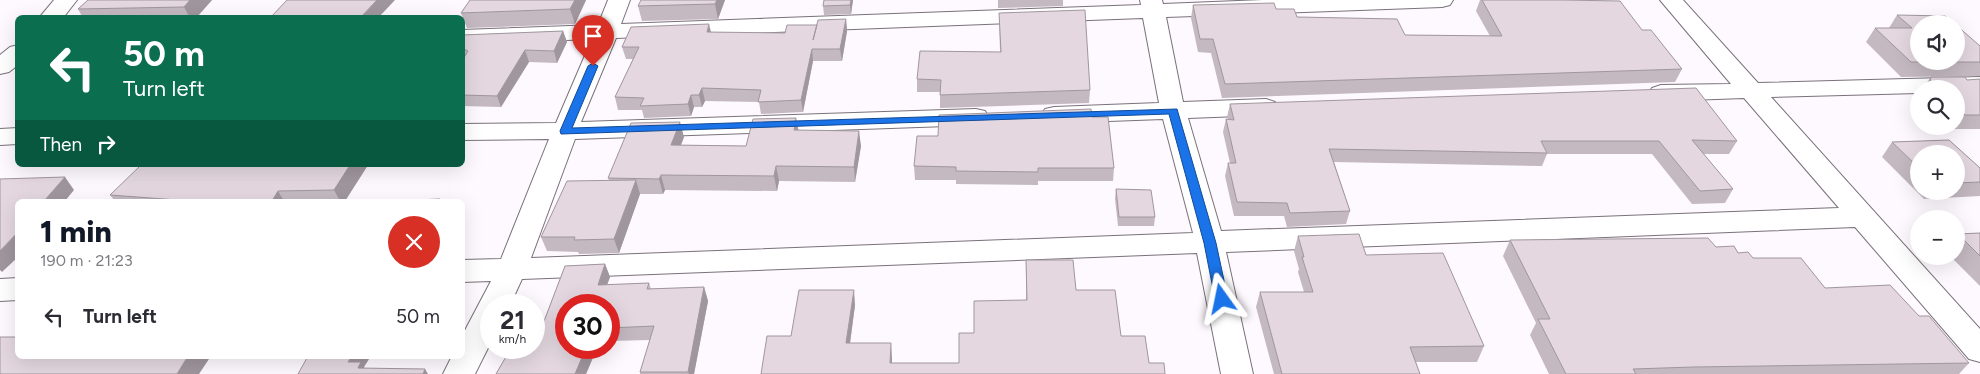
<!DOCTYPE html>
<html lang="en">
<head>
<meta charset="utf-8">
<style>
	:root { --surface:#fff; --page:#f2f2f3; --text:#2b2b33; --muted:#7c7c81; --accent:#111827 }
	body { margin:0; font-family:Figtree,sans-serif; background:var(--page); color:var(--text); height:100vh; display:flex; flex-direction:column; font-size:19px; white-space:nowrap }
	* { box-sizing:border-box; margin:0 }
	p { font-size:16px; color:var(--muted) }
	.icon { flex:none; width:28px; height:28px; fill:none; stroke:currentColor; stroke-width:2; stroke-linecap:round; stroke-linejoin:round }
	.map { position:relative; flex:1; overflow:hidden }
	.side { position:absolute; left:15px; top:199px; width:450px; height:160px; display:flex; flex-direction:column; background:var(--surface); border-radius:8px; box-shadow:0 5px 20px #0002 }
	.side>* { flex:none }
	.top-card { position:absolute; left:15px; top:15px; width:450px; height:152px; border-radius:8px; box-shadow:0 5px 20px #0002; background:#0b6e4f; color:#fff; overflow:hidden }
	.tools { position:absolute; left:1910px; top:15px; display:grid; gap:10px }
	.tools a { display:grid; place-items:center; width:55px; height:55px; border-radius:50%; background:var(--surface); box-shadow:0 5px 20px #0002; font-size:25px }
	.speed { position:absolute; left:480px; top:294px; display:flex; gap:10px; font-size:25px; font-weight:700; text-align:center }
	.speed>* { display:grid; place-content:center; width:65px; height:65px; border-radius:50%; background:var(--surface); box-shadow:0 5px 20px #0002; line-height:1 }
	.speed small { font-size:12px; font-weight:400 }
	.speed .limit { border:8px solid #d22; background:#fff; color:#111 }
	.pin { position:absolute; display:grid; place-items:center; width:42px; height:42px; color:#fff; margin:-51px -21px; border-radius:50% 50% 50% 0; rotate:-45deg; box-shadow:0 0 5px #0007 }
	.pin .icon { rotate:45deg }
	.me { position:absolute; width:55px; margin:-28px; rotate:348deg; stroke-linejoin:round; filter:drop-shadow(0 0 4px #0008) }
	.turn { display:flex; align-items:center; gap:18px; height:105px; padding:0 25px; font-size:22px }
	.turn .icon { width:65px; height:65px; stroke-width:2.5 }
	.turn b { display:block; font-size:35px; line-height:42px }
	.then { display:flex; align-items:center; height:48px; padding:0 25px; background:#0003; gap:10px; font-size:19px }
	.round { display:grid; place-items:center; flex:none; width:52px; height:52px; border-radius:26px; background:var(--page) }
	.headline { display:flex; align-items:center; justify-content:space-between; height:85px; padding:0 25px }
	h1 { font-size:30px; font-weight:800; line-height:38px; color:var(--accent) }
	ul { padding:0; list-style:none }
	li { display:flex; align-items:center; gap:15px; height:65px; padding:0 25px }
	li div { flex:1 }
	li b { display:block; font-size:19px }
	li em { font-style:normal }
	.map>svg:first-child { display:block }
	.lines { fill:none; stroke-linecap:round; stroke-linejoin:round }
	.street-casing { stroke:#7a717b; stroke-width:2 }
	.street { fill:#fff; fill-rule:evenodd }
	.wall { fill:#c4b9c1; fill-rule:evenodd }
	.shaded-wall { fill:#a0969d }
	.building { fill:#e4d7e0; stroke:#a0969d }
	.route { fill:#1a73e8; stroke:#114b97 }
</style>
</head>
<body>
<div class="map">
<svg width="1980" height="374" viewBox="0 0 1980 374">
	<rect width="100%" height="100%" fill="#fef9fe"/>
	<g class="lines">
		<defs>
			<g id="street">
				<path d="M54,0H77L63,18H39Z"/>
				<path d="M608,0H630L621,24L1141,5L1140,0H1162L1163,4L1263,0H1453L1450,5L1442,7L1166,17L1183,102L1266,99L1275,102L1279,107L1275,112L1266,115L1188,118L1221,231L1839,208L1744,98L1661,101L1652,98L1649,93L1652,88L1661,85L1731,84L1660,0H1683L1758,83L1980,77V91L1956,92V89H1919V93L1771,97L1980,329V362L1969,359L1855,227L1226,252L1253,374H1221L1197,253L522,279L510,305H491V342L475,374H443L452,356H462V336L491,281L462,282V260L501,259L549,139L462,140V124L556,123L592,39L462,44V30L598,25ZM1143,18L1159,103L1054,107L1045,109L1041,115L1045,121L1054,123L1163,119L1193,233L531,258L575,139L976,125L985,123L989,117L985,111L976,109L581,122L616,38Z"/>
				<path d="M18,45V65L9,72L0,74V55L10,47Z"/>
				<path d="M18,128V144L0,145V129Z"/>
				<path d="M18,278V300L0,301V279Z"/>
			</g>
		</defs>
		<use href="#street" class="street-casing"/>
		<use href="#street" class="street"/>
	</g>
	<g class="wall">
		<path d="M88,0H212L196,18H83L78,9Z"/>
		<path d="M470,0H586L575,24L467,28L461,13Z"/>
		<path d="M725,0L718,19L642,21L638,6Z"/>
		<path d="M853,0L851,14L824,15L823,6Z"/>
		<path d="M998,0H1063V6L998,8Z"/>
		<path d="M1480,0H1563L1642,30L1682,69L1675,82L1222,98L1211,53L1198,52L1191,18L1193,5L1276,9L1297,17L1405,35L1490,36L1476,11Z"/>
		<path d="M999,13L1090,90L1089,103L940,108V92H917V79L1000,52Z"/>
		<path d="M1897,15L1980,46V76L1901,77L1866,42L1875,28H1889Z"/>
		<path d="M846,19L847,31L842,61H813L803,112L761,114L759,102L705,101L702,107H694L691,116L644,118L642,110H618L615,97L633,59H626L622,47L711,32L785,33L817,25Z"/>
		<path d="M563,31L567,42L557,63L529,62L501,107L462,106V61L464,58L462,57V35Z"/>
		<path d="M1931,77L1967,80L1980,79V129H1954L1951,126H1956V89H1922Z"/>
		<path d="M1230,104L1737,141L1729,154H1703L1733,189L1725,203L1692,204L1652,154H1547L1542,166L1334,162L1350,211L1346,224L1287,227L1284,216H1234L1225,176L1228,163H1230L1223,132L1226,119H1228L1227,117Z"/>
		<path d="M1092,117L1114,168L1113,181H1038V185L956,184V180H915L914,166L938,136Z"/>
		<path d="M798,130L861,146L855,182L779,181L777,191L665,190L663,194H640L619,253L579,254L578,252L547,251L541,237L609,180L608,178L684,137L681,145L746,146Z"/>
		<path d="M1949,140L1980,168V196L1924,199L1882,157L1892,142ZM1919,154H1956V191H1919Z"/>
		<path d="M368,165L345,201H115L110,195L291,166Z"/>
		<path d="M1116,189L1155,217L1154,226H1118L1115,199Z"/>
		<path d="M1980,233V286L1950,256H1956V236L1958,234Z"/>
		<path d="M1298,236L1366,255L1484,346L1477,362H1416L1420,374H1274L1256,307L1260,292H1304L1298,272L1299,269L1294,251Z"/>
		<path d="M1510,240L1716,247L1738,253L1825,288L1919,316L1969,363L1959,374H1549L1530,335L1536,323L1503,256Z"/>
		<path d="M1026,260L1076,290L1121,336L1149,363L761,374L791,336L855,305L850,343L892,358V363H959L974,333L1026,300Z"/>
		<path d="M605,264L610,277L607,285L649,283L651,289L704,287L708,301L694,374H640V372L650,340L609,341V305H566V348H597L586,374H496L511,348H534V337H538L565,266Z"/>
	</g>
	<g class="shaded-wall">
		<path d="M190,0H212L196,18H190L184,7Z"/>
		<path d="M377,0H395L378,18H360Z"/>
		<path d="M575,0H586L575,24L570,9Z"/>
		<path d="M717,0H725L718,19L715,4Z"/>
		<path d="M851,0H853L851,14L850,5Z"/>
		<path d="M846,19L847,31L842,61L840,49Z"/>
		<path d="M709,24L712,36L707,32Z"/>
		<path d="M563,31L567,42L557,63L554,51Z"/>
		<path d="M812,49L813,61L803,112L801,100Z"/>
		<path d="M525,50L529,62L501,107L497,96Z"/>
		<path d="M702,88L705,101L702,107L699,95Z"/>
		<path d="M691,95L694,107L691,116L688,104Z"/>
		<path d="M796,118L799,133L794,130Z"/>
		<path d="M680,122L684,137L675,160L671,145Z"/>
		<path d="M859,131L861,146L855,182L854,167Z"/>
		<path d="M350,165H368L345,201H340L334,190Z"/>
		<path d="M776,166L779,181L777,191L774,176Z"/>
		<path d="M661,175L665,190L663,194L659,179Z"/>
		<path d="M65,177L74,190L65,201H44Z"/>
		<path d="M636,180L640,194L619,253L614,239Z"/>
		<path d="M278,191L284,201H272Z"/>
		<path d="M18,232V257L2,272L0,270V251Z"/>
		<path d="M605,264L610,277L602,298L598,285Z"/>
		<path d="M704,287L708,301L694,374H689L688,372Z"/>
		<path d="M854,290L855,305L848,358L846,343Z"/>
		<path d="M891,343L892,358L891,374L890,363Z"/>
		<path d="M586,348H597L586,374H575Z"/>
		<path d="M188,356H211L199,374H177Z"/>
		<path d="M352,356H371L364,367L368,374L348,362Z"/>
		<path d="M425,369L428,374H423Z"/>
	</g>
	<g class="building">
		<path d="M88,0H190L184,7L78,9Z"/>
		<path d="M287,0H377L360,18H270Z"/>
		<path d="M470,0H575L570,9L461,13Z"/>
		<path d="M641,0H717L715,4L638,6Z"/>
		<path d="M824,0H851L850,5L823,6Z"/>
		<path d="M1482,0H1563L1620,1L1642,30H1651L1682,69L1225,84L1213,39H1200L1193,5L1274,3L1276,9H1294L1297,17L1397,19L1405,35L1502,36Z"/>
		<path d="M1085,10L1090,90L940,95L941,80L917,79L920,51L1001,52L999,13Z"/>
		<path d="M1897,15L1945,16L1955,24H1919V61H1956V25L1980,46V62H1911L1875,28H1912Z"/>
		<path d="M846,19L840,49H812L801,100L758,102L761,90L702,88L699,95H691L688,104L640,106L644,98L615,97L639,47H622L631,27L709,24L707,32L785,33L787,25H817L813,40L818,20Z"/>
		<path d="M563,31L554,51L525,50L497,96L462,95V61L468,51L462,48V35Z"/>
		<path d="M1931,77H1965L1967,80L1980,79V115H1965L1956,106V89H1938L1930,80Z"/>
		<path d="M1696,88L1737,141L1692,140L1733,189L1700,191L1659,141H1541L1547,153L1329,149L1350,211L1290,213L1287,203L1237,202L1228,163H1236L1226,119L1234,120L1230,104Z"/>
		<path d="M1091,109L1092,117H1108L1114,168H1038V172L956,171V167L914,166L917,136H938L939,115Z"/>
		<path d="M796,118L794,130L859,131L854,167L776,166L774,176L661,175L659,179L608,178L631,123L680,122L671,145L746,146L753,119Z"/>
		<path d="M1949,140L1980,168V182L1956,183V154H1919V168L1892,142Z"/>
		<path d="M141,165L291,166L292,165H350L334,190L278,191L272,201H191L110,195Z"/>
		<path d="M65,177L44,201H18V232L0,251V179Z"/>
		<path d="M636,180L614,239L574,240L575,237H541L567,181Z"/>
		<path d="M1116,189L1151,190L1155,217H1119Z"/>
		<path d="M440,199L439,201H391Z"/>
		<path d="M1980,233V256L1958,234Z"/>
		<path d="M1359,234L1366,255L1443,253L1484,346L1410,347L1420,374H1282L1260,292H1313L1302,257H1304L1298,236Z"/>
		<path d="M1708,238L1716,247L1734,246L1738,253L1748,252L1753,258H1801L1825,288L1890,285L1919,316H1929L1969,363L1693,367L1633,369L1636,374H1566L1538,319H1550L1510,240Z"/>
		<path d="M1026,260H1073L1076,290H1115L1121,336H1145L1149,363H1164L1165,374H761L767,336H791L799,290H854L846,343H891L890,363H959V333H974V301L1027,300Z"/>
		<path d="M605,264L598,285L649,283L647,289L704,287L688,372H640L654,326L609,328V305H566V348H586L575,374H496L511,348H534V337H538L565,266Z"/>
		<path d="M0,337H18V356H188L177,374H0Z"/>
		<path d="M308,356H352L348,362H361L358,368L425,369L423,374H298Z"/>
	</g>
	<path class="route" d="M593,63L598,66L572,128L1177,109L1216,243L1228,299L1226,302H1217L1215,299L1204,243L1169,114L561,134L560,131L588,66Z"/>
</svg>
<div class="tools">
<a><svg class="icon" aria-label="sound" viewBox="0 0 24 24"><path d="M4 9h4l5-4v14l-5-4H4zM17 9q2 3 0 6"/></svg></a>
<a><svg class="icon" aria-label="search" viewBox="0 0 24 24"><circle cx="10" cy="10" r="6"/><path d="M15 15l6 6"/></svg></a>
<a>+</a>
<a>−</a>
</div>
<div class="speed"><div>21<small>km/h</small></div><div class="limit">30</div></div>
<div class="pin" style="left:593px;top:66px;background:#d93025"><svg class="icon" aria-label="arrive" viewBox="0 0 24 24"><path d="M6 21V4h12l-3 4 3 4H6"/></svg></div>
<svg class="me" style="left:1222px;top:299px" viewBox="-20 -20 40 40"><path d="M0-17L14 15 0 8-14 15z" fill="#1a73e8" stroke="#fff" stroke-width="4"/></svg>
<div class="top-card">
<div class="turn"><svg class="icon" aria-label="left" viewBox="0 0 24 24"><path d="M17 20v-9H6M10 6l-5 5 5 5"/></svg><div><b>50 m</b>Turn left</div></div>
<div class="then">Then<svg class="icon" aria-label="right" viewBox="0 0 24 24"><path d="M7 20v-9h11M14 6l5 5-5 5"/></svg></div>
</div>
<section class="side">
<div class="headline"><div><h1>1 min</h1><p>190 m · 21:23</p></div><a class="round" style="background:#d93025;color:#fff"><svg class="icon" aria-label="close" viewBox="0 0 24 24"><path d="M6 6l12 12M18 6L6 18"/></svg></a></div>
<ul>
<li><svg class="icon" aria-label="left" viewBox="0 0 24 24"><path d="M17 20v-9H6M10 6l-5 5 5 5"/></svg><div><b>Turn left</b></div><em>50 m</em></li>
</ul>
</section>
</div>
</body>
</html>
